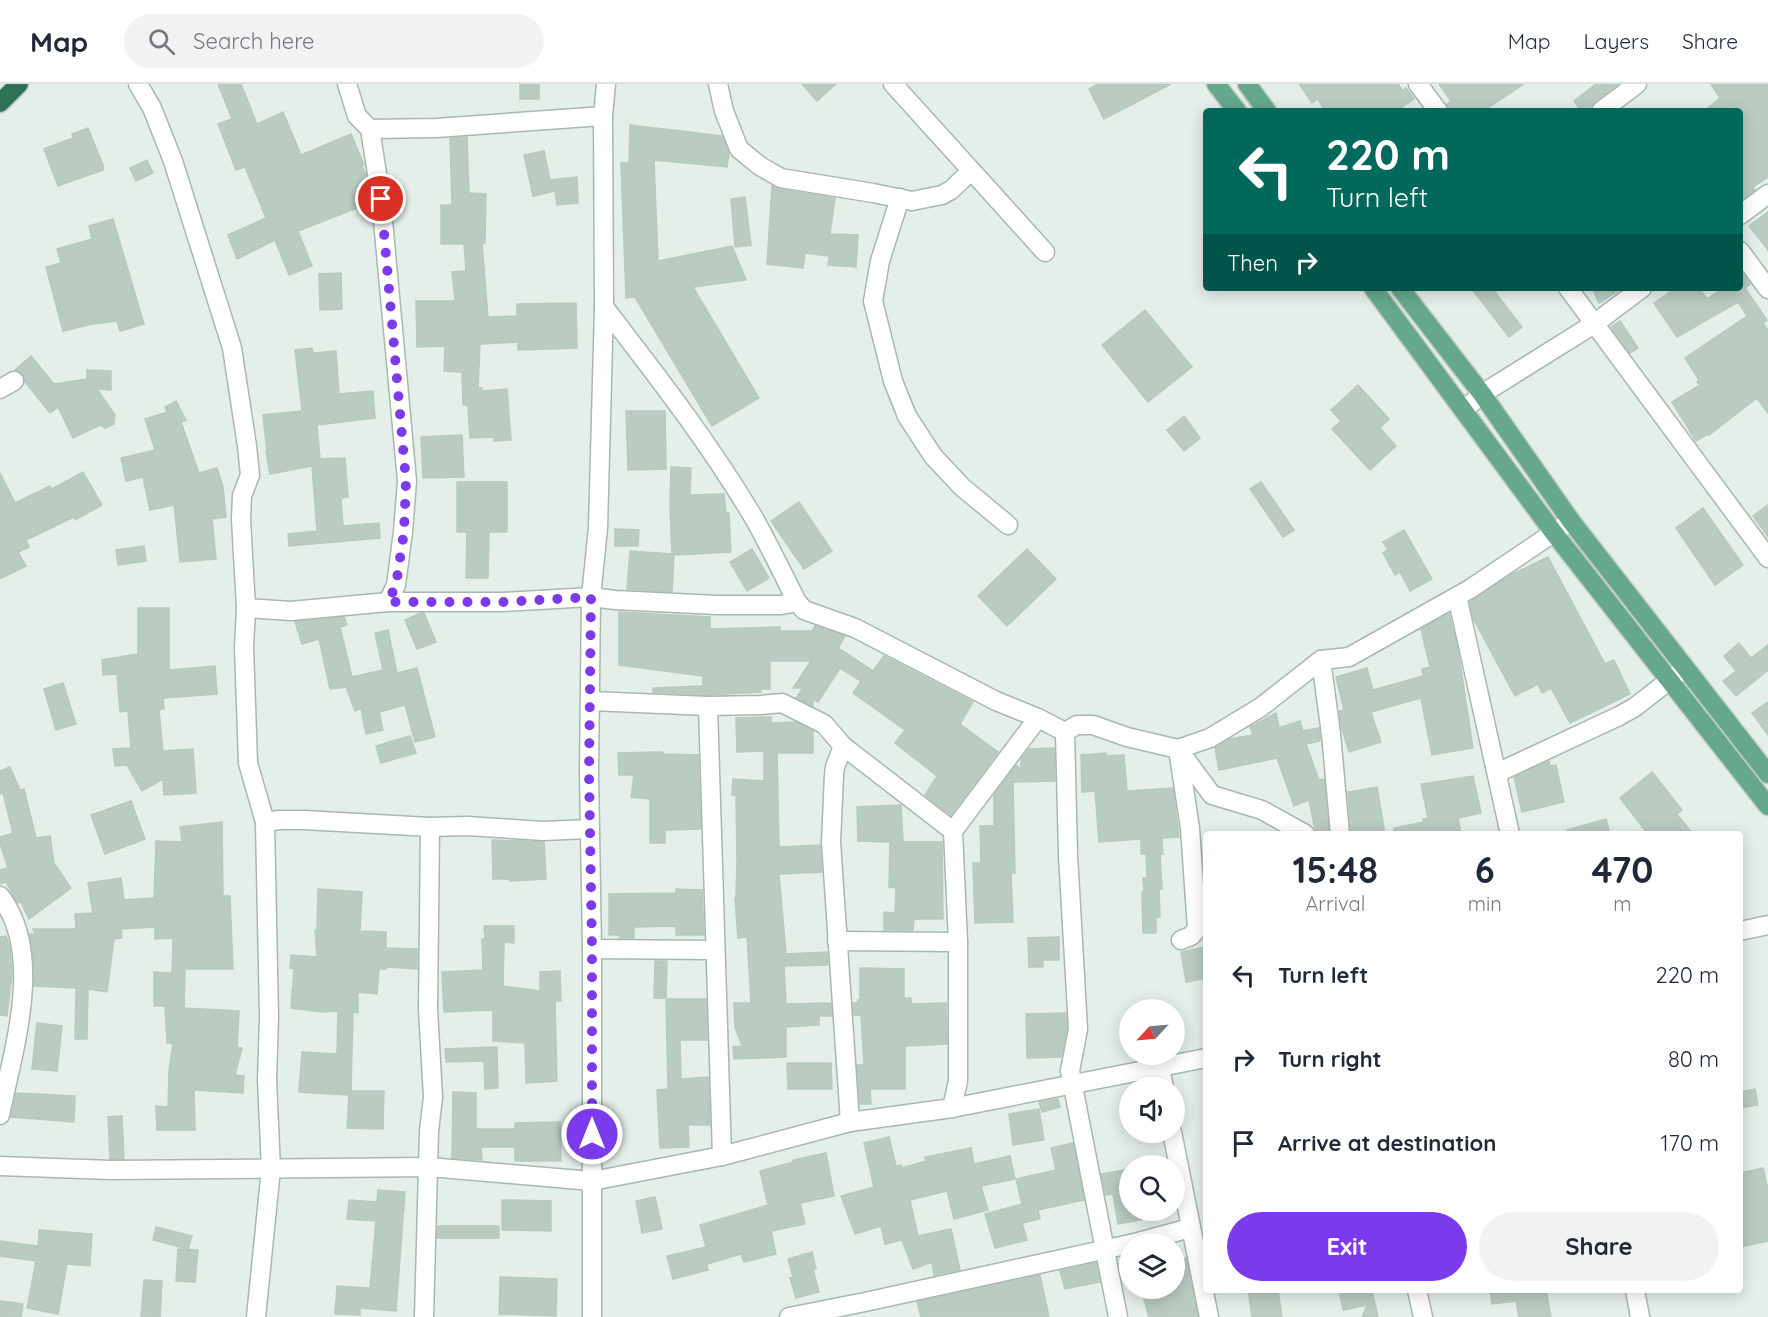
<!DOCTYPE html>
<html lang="en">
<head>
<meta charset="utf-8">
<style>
	:root { --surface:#fff; --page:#f2f2f3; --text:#1f2937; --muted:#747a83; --line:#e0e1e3; --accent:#7c3aed }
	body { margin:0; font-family:Quicksand,sans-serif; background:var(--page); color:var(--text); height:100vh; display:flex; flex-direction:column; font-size:22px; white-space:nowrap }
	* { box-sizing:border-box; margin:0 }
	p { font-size:20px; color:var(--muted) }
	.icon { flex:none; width:33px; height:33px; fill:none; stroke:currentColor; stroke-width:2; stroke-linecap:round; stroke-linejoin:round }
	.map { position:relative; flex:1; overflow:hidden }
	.side { position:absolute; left:1203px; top:747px; width:540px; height:462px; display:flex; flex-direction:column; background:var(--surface); border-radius:6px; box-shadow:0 3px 15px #0003 }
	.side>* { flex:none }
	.top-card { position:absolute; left:1203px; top:24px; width:540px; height:183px; border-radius:6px; box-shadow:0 3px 15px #0003; background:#00695c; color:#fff; overflow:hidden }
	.needle { width:39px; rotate:244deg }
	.buttons { position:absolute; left:1119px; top:915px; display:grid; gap:12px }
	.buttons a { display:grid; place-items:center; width:66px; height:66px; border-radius:50%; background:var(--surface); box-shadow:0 3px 15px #0003; font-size:30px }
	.pin { position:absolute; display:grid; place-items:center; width:51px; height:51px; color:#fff; margin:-26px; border:3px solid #fff; border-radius:50%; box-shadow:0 2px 6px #0007 }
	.me { position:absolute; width:66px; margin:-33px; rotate:0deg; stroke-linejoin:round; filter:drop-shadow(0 0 4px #0008) }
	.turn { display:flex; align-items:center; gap:21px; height:126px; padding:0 24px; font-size:27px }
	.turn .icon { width:78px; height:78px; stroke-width:2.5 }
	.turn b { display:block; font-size:42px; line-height:51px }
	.then { display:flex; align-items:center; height:57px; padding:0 24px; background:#0003; gap:12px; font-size:22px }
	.eta { display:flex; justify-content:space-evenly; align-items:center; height:102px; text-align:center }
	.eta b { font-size:36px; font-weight:700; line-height:42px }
	.primary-button { display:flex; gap:12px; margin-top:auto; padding:12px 24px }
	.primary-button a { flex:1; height:69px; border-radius:36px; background:var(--accent); color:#fff; font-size:24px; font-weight:700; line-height:69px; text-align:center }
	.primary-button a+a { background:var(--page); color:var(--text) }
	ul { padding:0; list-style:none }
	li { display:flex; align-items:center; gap:18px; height:84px; padding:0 24px }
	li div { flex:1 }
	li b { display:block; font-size:22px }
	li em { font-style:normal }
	header { display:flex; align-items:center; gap:36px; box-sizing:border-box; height:84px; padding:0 30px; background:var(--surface); border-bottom:2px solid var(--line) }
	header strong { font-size:28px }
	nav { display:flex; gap:33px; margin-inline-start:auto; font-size:21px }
	.search { width:420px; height:54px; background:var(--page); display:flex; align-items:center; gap:15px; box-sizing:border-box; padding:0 21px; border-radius:33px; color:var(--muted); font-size:22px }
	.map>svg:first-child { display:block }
	.building { fill:#bacbc1; stroke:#b7cabe; stroke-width:1.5 }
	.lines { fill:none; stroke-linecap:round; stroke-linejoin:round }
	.minor-casing { stroke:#a7b8af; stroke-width:21 }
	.major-casing { stroke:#c1cac6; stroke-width:21 }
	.highway-casing { stroke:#c1cac6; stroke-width:21 }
	.minor { stroke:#fff; stroke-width:18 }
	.major { stroke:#66a88b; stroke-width:18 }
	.highway { stroke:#2b7257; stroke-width:18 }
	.route { stroke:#7c3aed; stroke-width:10; stroke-dasharray:0 18 }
</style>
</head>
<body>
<header>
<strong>Map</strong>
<div class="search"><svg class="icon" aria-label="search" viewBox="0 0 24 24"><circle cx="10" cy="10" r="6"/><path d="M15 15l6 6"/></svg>Search here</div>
<nav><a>Map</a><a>Layers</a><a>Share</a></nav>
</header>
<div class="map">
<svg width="1768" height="1233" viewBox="0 0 1768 1233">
	<rect width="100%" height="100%" fill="#e5efe9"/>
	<g class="building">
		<path d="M218,0H241L257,40L283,28L301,71L351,50L364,81L362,82L366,91L370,119L298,147L312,182L289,191L275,156L237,175L228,151L266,134L245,83L236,86L218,40L232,35Z"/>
		<rect x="520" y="0" width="19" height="15"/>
		<path d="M802,0H836L817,17Z"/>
		<path d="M1098,0H1171L1104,35L1089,5Z"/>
		<path d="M1299,0H1398L1403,7L1406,4L1414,15L1396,27H1325L1318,15L1312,19Z"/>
		<path d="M1439,0H1524L1483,27H1449L1447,20L1451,17Z"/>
		<path d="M1596,0H1618L1594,18L1586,27H1581L1574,17Z"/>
		<path d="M1711,0H1768V93L1753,103L1755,106L1740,117V27H1704L1720,14Z"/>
		<path d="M630,41L722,52L729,69L727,83L654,76L658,177L732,162L746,196L693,203L759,314L712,342L635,213L626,214L621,79H629Z"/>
		<path d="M88,44L103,81V86L58,102L44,65L73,54L72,50Z"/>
		<path d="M467,53L469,109L486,110L485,159H482L488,233L517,232V220L576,219L577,264L518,266V258L480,260L478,304H482V307L507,305L511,356L494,357V353L470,354L468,321H463L462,288L444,287L445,262L417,263L416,217H455L452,188L466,187L464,160H441V121H452L450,54Z"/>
		<path d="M544,67L550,96L577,93L578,119L557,121L555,107L533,112L524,71Z"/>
		<path d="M147,76L153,89L136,97L130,84Z"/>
		<path d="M772,102L779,105L835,114L830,150L858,151L856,183L828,181L829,172L805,169L803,184L767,180Z"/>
		<path d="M745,113L751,161L735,163L731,115Z"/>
		<path d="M1768,128V166L1749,142Z"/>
		<path d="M113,135L144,240L120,247L117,237L92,240L63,247L46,183L61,179L57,165L92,155L89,142Z"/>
		<path d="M341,189L342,225L320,226L319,190Z"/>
		<path d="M1743,190L1750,200L1745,204L1767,236L1763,239L1768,247V329L1757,314L1709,351L1708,350L1696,357L1672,318L1700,301L1697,298L1699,296L1685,274L1747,232L1738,218L1677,253L1654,219L1676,204H1699L1707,215L1723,204H1740V192Z"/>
		<path d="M1471,204H1492L1522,243L1509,253Z"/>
		<path d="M1592,204H1623L1599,219Z"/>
		<path d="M1145,226L1192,283L1148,318L1102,261Z"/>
		<path d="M1620,237L1638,264L1630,269L1611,243Z"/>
		<path d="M312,264L313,269L336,267L339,310L373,307L375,334L317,341L320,375L345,374L348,413L341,414L343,442L379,439L380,454L289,462L288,450L317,447L312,382L270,390L266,368H267L263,331L302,327L295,266Z"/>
		<path d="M31,272L54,300L87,295V286L111,287V306L97,305L115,331L114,340L105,344L100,341L73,354L58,323L50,329L25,298L23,291L15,286Z"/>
		<path d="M1358,301L1389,335L1380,344L1396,362L1370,386L1332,345L1341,337L1331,326Z"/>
		<path d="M176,317L186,336L181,338L199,389L217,384L223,403L226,433L212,435L216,475L180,478L174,421L150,426L143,393L126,397L121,374L155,366L145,335L167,328L165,323Z"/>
		<path d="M626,327H665L666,385L628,386Z"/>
		<path d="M1184,332L1200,354L1184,367L1167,346Z"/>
		<path d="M462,351L464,393L423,394L421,353Z"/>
		<path d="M671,383L691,384L690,411L724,410L726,429H729L731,468L674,471L672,508L627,505L630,467L672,470L670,423Z"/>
		<path d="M83,388L102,421L75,436L74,433L26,456L29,463L18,468L26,482L0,495V389L15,419L50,402L52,405Z"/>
		<path d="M457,398H507V448H489L488,494H466L467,448H457Z"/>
		<path d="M1261,398L1294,446L1283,453L1250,405Z"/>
		<path d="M799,418L832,467L804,485L771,437Z"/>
		<path d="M1768,421V453L1753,432Z"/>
		<path d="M1703,424L1743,481L1715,501L1676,444Z"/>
		<path d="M615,445L639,446L638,462H615Z"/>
		<path d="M1404,446L1432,495L1410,507L1400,488L1395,491L1383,469L1388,466L1383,458Z"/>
		<path d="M144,462L146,477L118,481L116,466Z"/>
		<path d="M752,465L769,494L747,507L730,478Z"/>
		<path d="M1027,465L1056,495L1007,542L978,512Z"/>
		<path d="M1548,473L1605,580L1614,576L1630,610L1570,639L1551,604L1542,609L1538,600L1515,612L1473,534L1470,518L1511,491Z"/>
		<path d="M138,524H169V586L215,582L217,610L163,614L164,625L159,626L163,667L193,665L196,709L164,711L163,695L142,707L127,681L115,682L113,665L131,664L128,627L120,628L117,590L103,591L102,576L138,570Z"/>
		<path d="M619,528L710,533V545L780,543V547H812L815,542L845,552L838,564L873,587L884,572L973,618L960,640L998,668L951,731L925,711L937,692L895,659L905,646L853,609L861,597L840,584L818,618L813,615V622L796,614L803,604H793L811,577H770V605H761V608L708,611L653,608V604L703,602V592L619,581Z"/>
		<path d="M421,529H424L436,558L417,565L405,536Z"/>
		<path d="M1449,530L1458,566L1473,664L1432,671L1421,614L1371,628L1381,658L1349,668L1342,645L1339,627L1344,626L1336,593L1367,584L1373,606L1423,592L1422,585L1430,583L1421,545Z"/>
		<path d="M344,533L347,541L340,543L352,593L383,586L375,549L388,546L397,589L417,584L435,653L415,658L405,621L379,628L383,646L366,650L361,624L355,627L346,603L330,605L319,555L302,560L295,538Z"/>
		<path d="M1739,559L1751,574L1768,561V586L1736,612L1723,597L1736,587L1724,572Z"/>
		<path d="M63,599L76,640L56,646L44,605Z"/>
		<path d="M1768,618V651L1752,629Z"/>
		<path d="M1276,629L1279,644L1300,637L1303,647L1319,644L1320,657L1306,660L1319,696L1324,695L1329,750H1316L1309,716L1294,722L1277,674L1219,686L1215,664L1230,655L1253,651L1250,643Z"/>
		<path d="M771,633V639L796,638L813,647V669H777L779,763L820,761L822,788L779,790L786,870L827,868L828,881L784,882L786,920L831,919L832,932H819V941L786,943V973L734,975L733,963L742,962L735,943L734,919H751L747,853L738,854L735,814H736L737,777L736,711H732L733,695L764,697V667L737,668L736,634Z"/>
		<path d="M410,652L416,669L381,679L376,662Z"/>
		<path d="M1054,664L1055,697L1013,698L1015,789H1011L1013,838L975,839L973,779H981L980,742H994V711L1016,681L1021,685V675L1029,665Z"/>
		<path d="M662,668L664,670L698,671L701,745L665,746V759H650V715L631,713L634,691H619L618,669Z"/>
		<path d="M1106,669V672L1124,671L1127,707L1173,704L1179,753L1162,754L1163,770H1160L1162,805H1159L1160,833H1156V849H1143L1142,808L1144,807L1143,794H1147L1146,770H1141V755L1099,758L1095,707L1082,708L1081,671Z"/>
		<path d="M1549,677L1550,682L1556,681L1564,718L1522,728L1514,693Z"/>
		<path d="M10,683L20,706L24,705L36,754L50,752L54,779L71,804L29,835L21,818L17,819L6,798L0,800V786L8,784L0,759V753L13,749L3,709L0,710V687Z"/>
		<path d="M1652,688L1682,726L1677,730L1693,750H1648L1620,714Z"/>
		<path d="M1473,692L1481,729L1458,734L1461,750H1394V744L1424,738L1423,735L1428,734L1421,700Z"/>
		<path d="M1377,703L1385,750H1351L1348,708Z"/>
		<path d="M131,717L145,755L105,770L91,731Z"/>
		<path d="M901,721L903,758H942L943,835H914L913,846H884V828L895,829L896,804L889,803L890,758L858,757L857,723Z"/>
		<path d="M1606,735L1610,750H1567V746Z"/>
		<path d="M222,738L223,812H230L233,885H185L184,924L239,927L237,963L242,964L235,991L244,992L243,1009L194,1006L195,1046H157L156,1022L168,1023L169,987L173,959H167L165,922H154V888L172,889L173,854L155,855V843L121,845L122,854L114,855L107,908L88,905L87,955H75L76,904L34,902L32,861L29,850H36L33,845H76L75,830L93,829L88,799L121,794L124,816L154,814L156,757L182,758L180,743Z"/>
		<path d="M492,756L544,758L546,795L510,797V795H493Z"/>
		<path d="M318,805L362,808L360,847L386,848V864L417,865V885L386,883V885H379L377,910L358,908V929L353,928L351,1007H384L383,1045L347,1044L349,1011L299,1008L302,968L337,970L338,927L323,928L291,924L294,885L290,884L291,871L317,873L315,846H317Z"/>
		<path d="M676,805L702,806L704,851H676V842L634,843V854H620V851H609V810L676,809Z"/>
		<path d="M484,842H514V859L504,858L503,902L540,907V888L560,887L561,917H555L557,997L526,999L525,959L493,957V926L444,928L442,888L483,886L482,855H485Z"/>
		<path d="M6,852L10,864L12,890L7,932L0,931V853Z"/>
		<path d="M1059,853V876H1043V883H1029L1028,854Z"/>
		<path d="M1206,863V894L1186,898L1181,868Z"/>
		<path d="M655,877H667L666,914H654Z"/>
		<path d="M860,884L904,885V914H911V920L946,919L947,960L905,962V1005H870L871,1020H860L857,981H864L861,931H854L853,919H858V916H860Z"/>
		<path d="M666,915H706L707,956H680L681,995L708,993L710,1041H688L689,1063L660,1064L657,1006L668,1005Z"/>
		<path d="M1066,929L1067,944L1061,973L1027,974L1026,930Z"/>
		<path d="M37,939L62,942L57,987L32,985Z"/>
		<path d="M497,963L498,1004L485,1005L484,977L446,978L445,965Z"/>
		<path d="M787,979H831L832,1005H788Z"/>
		<path d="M1755,1005L1758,1021L1740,1024V1008Z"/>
		<path d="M453,1008L476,1009V1045H515V1039L560,1038L561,1077H515V1063H481L482,1076L452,1074Z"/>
		<path d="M16,1009L75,1012L74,1038L11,1033Z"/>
		<path d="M1058,1015L1060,1023L1042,1028L1039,1018Z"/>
		<path d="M1039,1025L1044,1056L1013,1061L1009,1030Z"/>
		<path d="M122,1032L124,1075H110L108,1033Z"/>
		<path d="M889,1053L896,1082L901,1081L902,1084L926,1077L925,1073L971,1064L974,1080L1010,1072L1015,1095L981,1102L988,1126L954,1135L947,1107L910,1116L918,1152L951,1145L960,1186L934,1191L932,1178L913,1185L902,1156L885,1160L881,1142L855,1150L841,1112L874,1103L864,1059Z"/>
		<path d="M1073,1059L1084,1116L1038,1126L1040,1135L1022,1139L1027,1156L995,1164L985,1130L1022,1120L1016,1095L1056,1086L1051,1064Z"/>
		<path d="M826,1069L834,1112L800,1119L805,1140L771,1147L776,1170L744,1178L741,1170L707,1180L708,1186L673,1195L667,1172L706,1163L700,1141L768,1121L760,1087L793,1078V1076Z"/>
		<path d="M1763,1084L1768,1106V1157L1740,1163V1089Z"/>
		<path d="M1130,1085V1126H1155V1133L1118,1140L1113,1110L1106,1111L1101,1090Z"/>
		<path d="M378,1106L405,1108L396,1227L360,1224V1231L335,1230L337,1202L370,1204L376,1137L347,1135L349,1116L377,1118Z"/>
		<path d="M655,1113L662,1145L642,1149L636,1117Z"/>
		<path d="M502,1116L551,1117V1147L502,1146Z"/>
		<path d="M438,1142H499V1154H437Z"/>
		<path d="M156,1143L192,1152L188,1165L153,1156Z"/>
		<path d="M39,1146L92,1150L90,1182L67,1180L58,1230L27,1224L36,1177L0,1172V1157L38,1162Z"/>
		<path d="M178,1165L198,1166L195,1198L176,1197Z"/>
		<path d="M812,1168L816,1185H813L819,1208L796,1214L790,1194L793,1193L788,1175Z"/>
		<path d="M1186,1174L1198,1233H1149L1141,1204H1174V1177Z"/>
		<path d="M1096,1179L1100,1198L1065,1205L1060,1187Z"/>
		<path d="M1040,1191L1049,1233H921L917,1218Z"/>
		<path d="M500,1193L557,1195L556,1232L499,1230Z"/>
		<path d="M144,1196L162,1197L160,1233H141Z"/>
		<path d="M1248,1206H1278L1282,1233H1252Z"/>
		<path d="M1339,1206H1372L1378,1233H1362L1367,1221L1343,1226Z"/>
		<path d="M1490,1206H1546L1551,1233H1519L1516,1217L1492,1220Z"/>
		<path d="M0,1217L23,1220L21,1233H0Z"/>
	</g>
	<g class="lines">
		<defs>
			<g id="minor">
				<path d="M138,0L152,24L173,77L232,264L247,362L250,391L242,412L241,435L246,524L244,563L248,679L265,738L269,933L267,996L271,1085L256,1233"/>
				<path d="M347,0L357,32L370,45L436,44L603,32"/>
				<path d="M718,0L724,27L739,65L760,82L781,94L873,109L912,117L942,111L951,106L971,87"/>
				<path d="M893,0L1045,168"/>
				<path d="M1418,0L1438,27"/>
				<path d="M1601,27L1637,0"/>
				<path d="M370,45L381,115L407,397L403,448L396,501L388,518"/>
				<path d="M900,114L880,177L873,217L893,297L907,332L933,372L962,403L1008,441"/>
				<path d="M1740,131L1768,110"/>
				<path d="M1740,167L1768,205"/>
				<path d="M1568,204L1768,474"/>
				<path d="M604,223C657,292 711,361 755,436C770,463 783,490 797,518"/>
				<path d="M0,305L14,297"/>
				<path d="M1465,325L1482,310L1594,240L1642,204"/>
				<path d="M1457,512L1510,750"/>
				<path d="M246,524L291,527L388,518H503L591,513L615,516L717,521H781L797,518L804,526L855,544L996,617L1038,634L1065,648L1077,641H1093L1127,653L1178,665L1212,711L1262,726L1305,750"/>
				<path d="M1321,576L1331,650L1340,750"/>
				<path d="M591,617L708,622L761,621L782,619L824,640L843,662L835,683L834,691L831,758L850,1038"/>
				<path d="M708,622L722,1072"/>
				<path d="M1065,648L1068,771L1078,945L1070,987L1118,1233"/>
				<path d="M843,662L953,747"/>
				<path d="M1497,689L1619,632L1635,623L1685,584"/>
				<path d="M265,738L279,736H304L430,743L467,742L543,747L589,745"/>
				<path d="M0,812C45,870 13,966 0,1031"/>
				<path d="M1740,847L1768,841"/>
				<path d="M1181,856L1191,852L1197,845L1190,744L1178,665L1210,654L1261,623L1321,576L1349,573L1470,505L1571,437"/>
				<path d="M837,857L958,858"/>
				<path d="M592,865L715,866"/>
				<path d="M1160,983L1164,1004"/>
				<path d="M952,1024L958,997V858L953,747L1038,634"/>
				<path d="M1172,1048L1209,1233"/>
				<path d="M0,1082L111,1086L429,1083L592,1097L722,1072L850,1038L952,1024L1206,974"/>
				<path d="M1131,1160L1190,1144"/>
				<path d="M1417,1206L1423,1233"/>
				<path d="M1635,1206L1640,1233"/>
				<path d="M424,1233L429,1047L433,1013L428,925L430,743"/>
				<path d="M592,1233V865L589,688L591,513L598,444L604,223L603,32L606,0"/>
				<path d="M789,1233L865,1218L1130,1160"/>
			</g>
			<g id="major">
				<path d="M1216,0L1237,27"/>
				<path d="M1247,0L1267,27"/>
				<path d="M1373,204L1554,449L1768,722"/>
				<path d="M1400,204L1482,310L1571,437L1768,690"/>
			</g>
			<path id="highway" d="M0,19L19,0"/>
		</defs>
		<use href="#minor" class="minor-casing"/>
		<use href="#major" class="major-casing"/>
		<use href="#highway" class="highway-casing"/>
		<use href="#minor" class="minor"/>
		<use href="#major" class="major"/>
		<use href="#highway" class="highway"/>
	</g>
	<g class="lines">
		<path class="route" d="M381,115L406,397L404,448L396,501L388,518H503L591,513L589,688L592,865V1050"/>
	</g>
</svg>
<div class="buttons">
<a><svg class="needle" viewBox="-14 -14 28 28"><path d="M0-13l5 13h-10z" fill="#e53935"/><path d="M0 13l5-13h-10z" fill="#747a83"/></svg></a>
<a><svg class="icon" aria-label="sound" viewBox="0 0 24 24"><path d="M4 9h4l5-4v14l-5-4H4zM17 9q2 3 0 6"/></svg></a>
<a><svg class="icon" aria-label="search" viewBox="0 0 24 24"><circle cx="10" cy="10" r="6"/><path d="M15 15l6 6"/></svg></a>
<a><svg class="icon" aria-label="layers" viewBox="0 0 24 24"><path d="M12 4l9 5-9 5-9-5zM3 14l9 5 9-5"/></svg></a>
</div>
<div class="pin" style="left:381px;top:115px;background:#d93025"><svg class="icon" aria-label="arrive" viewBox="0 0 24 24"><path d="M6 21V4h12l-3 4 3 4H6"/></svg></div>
<svg class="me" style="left:592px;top:1050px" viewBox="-20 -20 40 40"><circle r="17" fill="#7c3aed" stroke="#fff" stroke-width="3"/><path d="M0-11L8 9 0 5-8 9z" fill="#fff"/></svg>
<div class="top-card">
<div class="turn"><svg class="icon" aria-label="left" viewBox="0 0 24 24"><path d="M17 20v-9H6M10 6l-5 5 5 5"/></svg><div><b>220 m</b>Turn left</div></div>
<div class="then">Then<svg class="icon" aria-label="right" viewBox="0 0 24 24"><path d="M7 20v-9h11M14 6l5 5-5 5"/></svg></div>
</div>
<section class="side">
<div class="eta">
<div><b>15:48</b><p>Arrival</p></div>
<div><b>6</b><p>min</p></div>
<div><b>470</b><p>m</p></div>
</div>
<ul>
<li><svg class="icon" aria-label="left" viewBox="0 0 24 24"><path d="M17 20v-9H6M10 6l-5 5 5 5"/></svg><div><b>Turn left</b></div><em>220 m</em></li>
<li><svg class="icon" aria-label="right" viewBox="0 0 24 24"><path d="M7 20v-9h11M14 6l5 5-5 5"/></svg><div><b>Turn right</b></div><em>80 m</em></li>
<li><svg class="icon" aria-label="arrive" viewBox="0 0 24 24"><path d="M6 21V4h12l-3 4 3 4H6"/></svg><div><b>Arrive at destination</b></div><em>170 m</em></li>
</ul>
<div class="primary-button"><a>Exit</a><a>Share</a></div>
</section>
</div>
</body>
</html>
